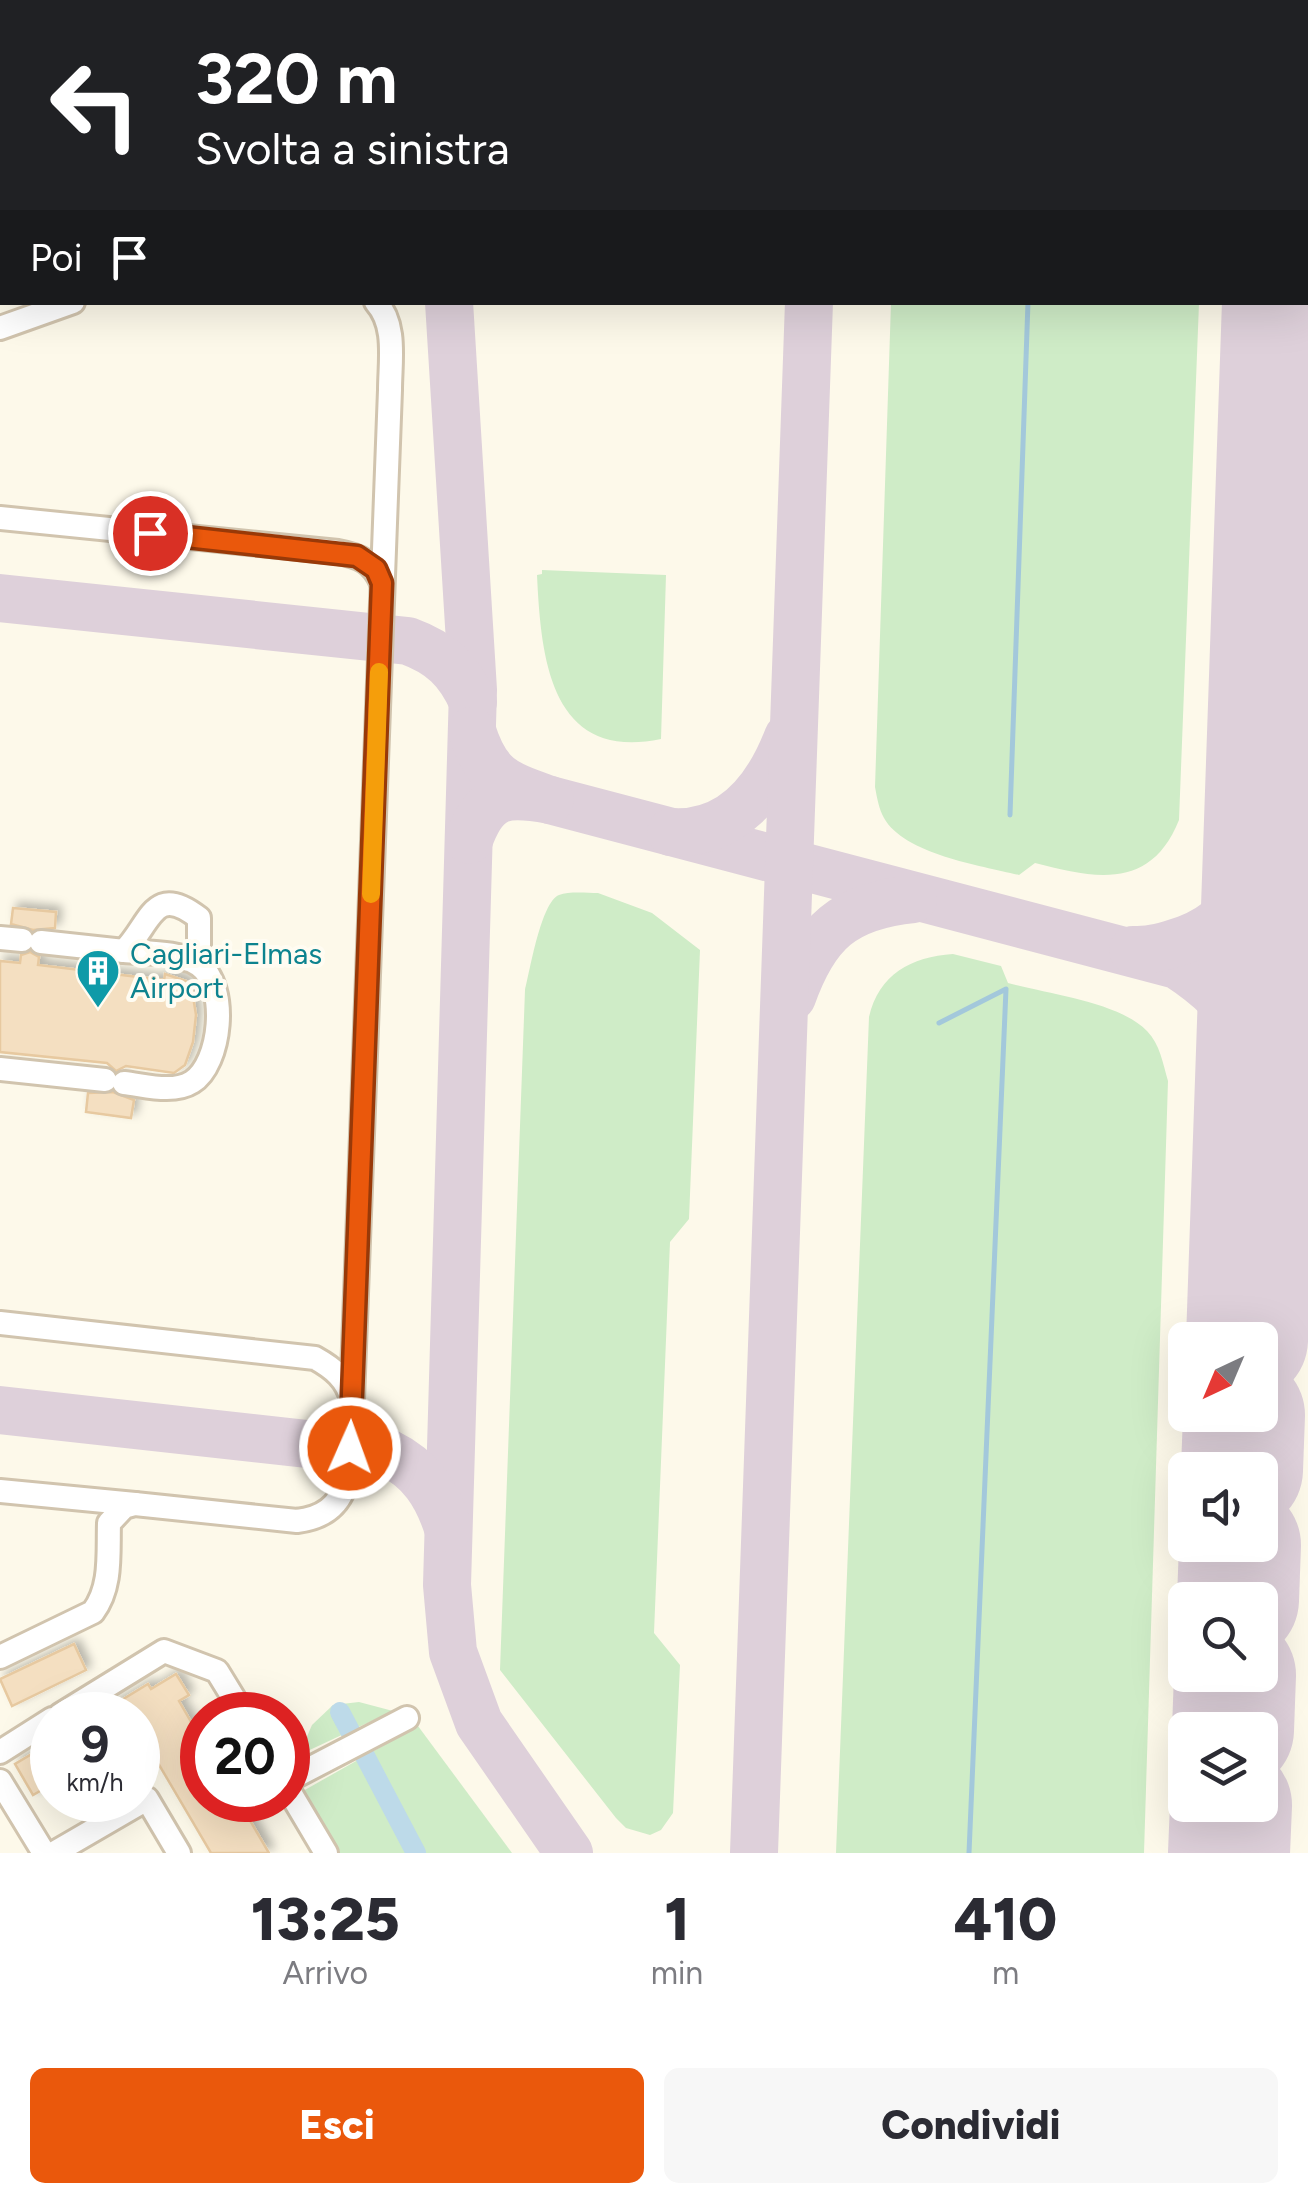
<!DOCTYPE html>
<html lang="it">
<head>
<meta charset="utf-8">
<style>
	:root { --surface:#fff; --page:#f7f7f7; --text:#2b2b33; --muted:#7c7c81; --accent:#ea580c }
	body { margin:0; font-family:Figtree,sans-serif; background:var(--page); color:var(--text); height:100vh; display:flex; flex-direction:column; font-size:38px; white-space:nowrap }
	* { box-sizing:border-box; margin:0 }
	p { font-size:32px; color:var(--muted) }
	.icon { flex:none; width:55px; height:55px; fill:none; stroke:currentColor; stroke-width:2; stroke-linecap:round; stroke-linejoin:round }
	.map { position:relative; height:1853px; overflow:hidden }
	.details { display:flex; flex-direction:column; background:var(--surface); flex:1 }
	.details>* { flex:none }
	.hud { position:absolute; left:0px; top:0px; width:1310px; height:305px; box-shadow:0 10px 40px #0002; background:#202124; color:#fff; overflow:hidden }
	.needle { width:65px; rotate:224deg }
	.tools { position:absolute; left:1168px; top:1322px; display:grid; gap:20px }
	.tools a { display:grid; place-items:center; width:110px; height:110px; border-radius:15px; background:var(--surface); box-shadow:0 10px 40px #0002; font-size:50px }
	.speed { position:absolute; left:30px; top:1692px; display:flex; gap:20px; font-size:50px; font-weight:700; text-align:center }
	.speed>* { display:grid; place-content:center; width:130px; height:130px; border-radius:50%; background:var(--surface); box-shadow:0 10px 40px #0002; line-height:1 }
	.speed small { font-size:25px; font-weight:400 }
	.speed .limit { border:15px solid #d22; background:#fff; color:#111 }
	.pin { position:absolute; display:grid; place-items:center; width:85px; height:85px; color:#fff; margin:-42px; border:5px solid #fff; border-radius:50%; box-shadow:0 2px 10px #0007 }
	.me { position:absolute; width:110px; margin:-55px; rotate:2deg; stroke-linejoin:round; filter:drop-shadow(0 0 8px #0008) }
	.turn { display:flex; align-items:center; gap:35px; height:210px; padding:0 30px; font-size:45px }
	.turn .icon { width:130px; height:130px; stroke-width:2.5 }
	.turn b { display:block; font-size:70px; line-height:85px }
	.then { display:flex; align-items:center; height:95px; padding:0 30px; background:#0003; gap:20px; font-size:38px }
	.eta { display:flex; justify-content:space-evenly; align-items:center; height:170px; text-align:center }
	.eta b { font-size:60px; font-weight:800; line-height:70px }
	.primary-button { display:flex; gap:20px; margin-top:auto; padding:20px 30px }
	.primary-button a { flex:1; height:115px; border-radius:15px; background:var(--accent); color:#fff; font-size:40px; font-weight:800; line-height:115px; text-align:center }
	.primary-button a+a { background:var(--page); color:var(--text) }
	.map>svg:first-child { display:block }
	.green { fill:#cfecc7 }
	.lines { fill:none; stroke-linecap:round; stroke-linejoin:round }
	.stream { stroke:#a3c8db; stroke-width:5 }
	.canal { stroke:#bddae9; stroke-width:20 }
	.taxiway { stroke:#ded0da; stroke-width:48 }
	.runway { stroke:#ded0da; stroke-width:122 }
	.building { fill:#f4dfc1; stroke:#e7c9a0; stroke-width:2.5; filter:url(#shadow) }
	.minor-casing { stroke:#d1c4ae; stroke-width:28 }
	.minor { stroke:#fff; stroke-width:22 }
	.route-casing { stroke:#983908; stroke-width:25 }
	.route { stroke:#ea580c; stroke-width:18 }
	.slow { stroke:#f59e0b; stroke-width:18 }
	.labels { text-anchor:middle; stroke-width:8; stroke-linejoin:round; paint-order:stroke }
	.culture-label { font-size:30px; fill:#0d838f; stroke:#fffcf2; text-anchor:start }
</style>
</head>
<body>
<div class="map">
<svg width="1308" height="1853" viewBox="0 0 1308 1853">
	<defs>
		<filter id="shadow"><feDropShadow dx="5" dy="-5" stdDeviation="5" flood-color="#0004"/></filter>
	</defs>
	<rect width="100%" height="100%" fill="#fdf9ea"/>
	<g class="green">
		<path d="M891,303H1199L1179,820C1151,890 1096,879 1035,863L1019,875C982,866 904,854 884,818C879,809 877,798 875,787Z"/>
		<path d="M542,570L666,575L661,739C550,762 541,658 537,575L542,574Z"/>
		<path d="M598,893L652,913L700,950L689,1219L670,1242L654,1633L680,1665L673,1813L661,1830L650,1835L626,1828L616,1818L500,1670L525,990C530,971 541,902 559,895C569,891 587,893 598,893Z"/>
		<path d="M953,954L1001,966L1008,983C1047,994 1119,1002 1147,1031C1160,1044 1163,1064 1168,1081L1144,1853H836L869,1017C879,974 911,957 953,954Z"/>
		<path d="M359,1702L393,1711L299,1755L312,1725L333,1705Z"/>
		<path d="M418,1726L512,1853H339L303,1791Z"/>
	</g>
	<g class="lines">
		<g class="stream">
			<path d="M1038,2V0"/>
			<path d="M1010,815L1028,302"/>
			<path d="M939,1023L1006,989L969,1853"/>
		</g>
		<g class="canal">
			<path d="M340,1712L350,1731"/>
			<path d="M365,1756L416,1853"/>
		</g>
		<g class="taxiway">
			<path d="M430,2V0"/>
			<path d="M819,2V0"/>
			<path d="M449,302L473,690L447,1585L453,1652L479,1723L569,1853"/>
			<path d="M0,598L408,641C441,653 459,670 473,702"/>
			<path d="M550,800L1177,965C1252,1014 1250,1045 1254,1129"/>
			<path d="M671,832C732,836 768,789 788,737"/>
			<path d="M469,840C486,793 506,792 550,800C505,784 487,779 472,731"/>
			<path d="M1133,950C1152,951 1169,945 1187,939C1258,912 1259,846 1266,781"/>
			<path d="M792,997C815,932 844,906 913,899"/>
			<path d="M0,1410L388,1453C421,1469 437,1494 448,1528"/>
			<path d="M754,1853L809,302"/>
		</g>
		<g class="runway">
			<path d="M1293,2V0"/>
			<path d="M1247,1340L1283,302"/>
			<path d="M1242,1470L1244,1415"/>
			<path d="M1238,1600L1240,1545"/>
			<path d="M1233,1730L1235,1675"/>
			<path d="M1229,1853L1231,1805"/>
		</g>
	</g>
	<g class="building">
		<path d="M13,908L56,912L55,928L33,930L11,924Z"/>
		<path d="M30,952L39,957L38,965L164,980L165,974L186,981L192,990L196,1015L193,1042L185,1065L174,1073L126,1066L116,1071L107,1063L0,1052V961L20,963L21,955Z"/>
		<path d="M113,1092L134,1100L131,1118L86,1112L88,1093Z"/>
		<path d="M74,1644L86,1670L12,1706L0,1679Z"/>
		<path d="M176,1674L189,1695L179,1701L202,1741V1800H238L269,1853H211L148,1746L138,1752V1715H97L148,1684L151,1689Z"/>
		<path d="M52,1742V1784L33,1795L15,1764Z"/>
	</g>
	<g class="lines">
		<defs>
			<g id="minor">
				<path d="M120,0L135,2"/>
				<path d="M340,2V0"/>
				<path d="M0,203L2,202"/>
				<path d="M0,263L2,262"/>
				<path d="M0,328L73,302"/>
				<path d="M0,518L338,552C360,556 373,562 382,583"/>
				<path d="M0,938L22,940"/>
				<path d="M41,942L124,951"/>
				<path d="M0,1069L105,1080"/>
				<path d="M124,1083C144,1085 173,1094 192,1082C221,1064 229,986 199,965C179,951 147,953 124,951C151,924 153,882 199,918V945L188,960"/>
				<path d="M0,1323L315,1358C333,1368 347,1379 352,1400L346,1482C339,1507 322,1518 297,1521L135,1504L124,1507L109,1523C108,1554 112,1587 93,1612L0,1657"/>
				<path d="M352,1400L390,390C390,361 397,325 376,302"/>
				<path d="M0,1491L135,1504"/>
				<path d="M60,1715L164,1651L217,1671L244,1715"/>
				<path d="M0,1752L52,1719"/>
				<path d="M288,1780L407,1718"/>
				<path d="M0,1781L44,1853"/>
				<path d="M288,1789L326,1853"/>
				<path d="M54,1853L147,1799L179,1853"/>
			</g>
		</defs>
		<use href="#minor" class="minor-casing"/>
		<use href="#minor" class="minor"/>
	</g>
	<g class="lines">
		<defs>
			<path id="route" d="M150,533L357,556L376,569L382,583L350,1448"/>
		</defs>
		<use href="#route" class="route-casing"/>
		<use href="#route" class="route"/>
		<path class="slow" d="M371,894L379,672"/>
	</g>
	<defs>
		<symbol id="building-pin" viewBox="-11 -11 22 30"><path d="M0 17L-7.5 6A9.5 9.5 0 1 1 7.5 6Z" fill="#0f9aa8" stroke="#fffcf2"/><path d="M-4-6H4V6H1V3H-1V6H-4ZM-2.5-4.3h1.7v1.8h-1.7ZM.8-4.3h1.7v1.8H.8ZM-2.5-1h1.7V.8h-1.7ZM.8-1h1.7V.8H.8Z" fill="#fff"/></symbol>
	</defs>
	<g fill-rule="evenodd">
		<use href="#building-pin" x="73" y="946" width="50" height="68"/>
	</g>
	<g class="labels">
		<g class="culture-label">
			<text x="130" y="964">Cagliari-Elmas<tspan x="130" dy="34">Airport</tspan></text>
		</g>
	</g>
</svg>
<div class="tools">
<a><svg class="needle" viewBox="-14 -14 28 28"><path d="M0-13l5 13h-10z" fill="#e53935"/><path d="M0 13l5-13h-10z" fill="#7c7c81"/></svg></a>
<a><svg class="icon" aria-label="sound" viewBox="0 0 24 24"><path d="M4 9h4l5-4v14l-5-4H4zM17 9q2 3 0 6"/></svg></a>
<a><svg class="icon" aria-label="search" viewBox="0 0 24 24"><circle cx="10" cy="10" r="6"/><path d="M15 15l6 6"/></svg></a>
<a><svg class="icon" aria-label="layers" viewBox="0 0 24 24"><path d="M12 4l9 5-9 5-9-5zM3 14l9 5 9-5"/></svg></a>
</div>
<div class="speed"><div>9<small>km/h</small></div><div class="limit">20</div></div>
<div class="pin" style="left:150px;top:533px;background:#d93025"><svg class="icon" aria-label="arrive" viewBox="0 0 24 24"><path d="M6 21V4h12l-3 4 3 4H6"/></svg></div>
<svg class="me" style="left:350px;top:1448px" viewBox="-20 -20 40 40"><circle r="17" fill="#ea580c" stroke="#fff" stroke-width="3"/><path d="M0-11L8 9 0 5-8 9z" fill="#fff"/></svg>
<div class="hud">
<div class="turn"><svg class="icon" aria-label="left" viewBox="0 0 24 24"><path d="M17 20v-9H6M10 6l-5 5 5 5"/></svg><div><b>320 m</b>Svolta a sinistra</div></div>
<div class="then">Poi<svg class="icon" aria-label="arrive" viewBox="0 0 24 24"><path d="M6 21V4h12l-3 4 3 4H6"/></svg></div>
</div>
</div>
<section class="details">
<div class="eta">
<div><b>13:25</b><p>Arrivo</p></div>
<div><b>1</b><p>min</p></div>
<div><b>410</b><p>m</p></div>
</div>
<div class="primary-button"><a>Esci</a><a>Condividi</a></div>
</section>
</body>
</html>
